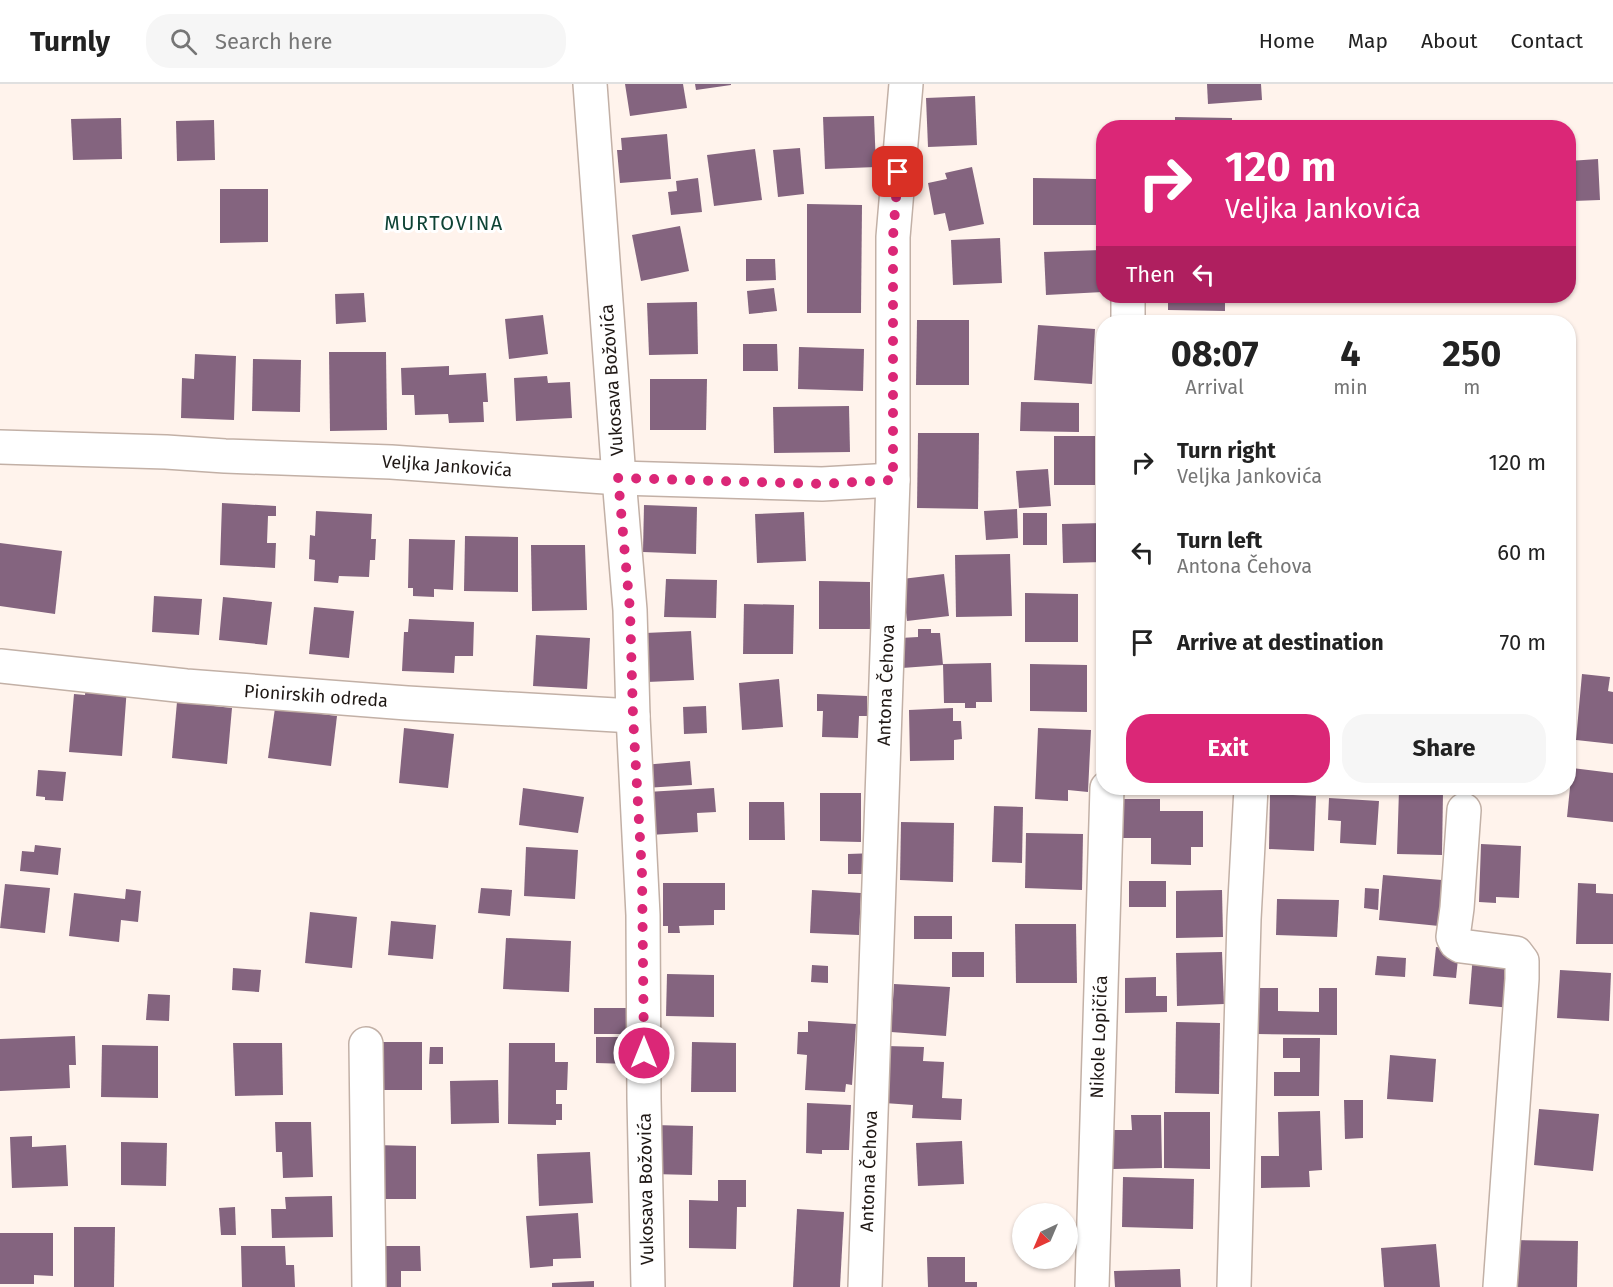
<!DOCTYPE html>
<html lang="en">
<head>
<meta charset="utf-8">
<style>
	:root { --surface:#fff; --page:#f6f6f6; --text:#222; --muted:#767676; --line:#e0e0e0; --accent:#db2777 }
	body { margin:0; font-family:"Fira Sans",sans-serif; background:var(--page); color:var(--text); height:100vh; display:flex; flex-direction:column; font-size:22px; white-space:nowrap }
	* { box-sizing:border-box; margin:0 }
	p { font-size:20px; color:var(--muted) }
	.icon { flex:none; width:33px; height:33px; fill:none; stroke:currentColor; stroke-width:2; stroke-linecap:round; stroke-linejoin:round }
	.map { position:relative; flex:1; overflow:hidden }
	.details { position:absolute; left:1096px; top:231px; width:480px; height:480px; display:flex; flex-direction:column; background:var(--surface); border-radius:24px; box-shadow:0 2px 4px #0004 }
	.details>* { flex:none }
	.hud { position:absolute; left:1096px; top:36px; width:480px; height:183px; border-radius:24px; box-shadow:0 2px 4px #0004; background:#db2777; color:#fff; overflow:hidden }
	.needle { width:39px; rotate:224deg }
	.buttons { position:absolute; left:1012px; top:1119px; display:grid; gap:12px }
	.buttons a { display:grid; place-items:center; width:66px; height:66px; border-radius:50%; background:var(--surface); box-shadow:0 2px 4px #0004; font-size:30px }
	.pin { position:absolute; display:grid; place-items:center; width:51px; height:51px; color:#fff; margin:-26px; border-radius:12px; box-shadow:0 3px 9px #0006 }
	.me { position:absolute; width:66px; margin:-33px; rotate:0deg; stroke-linejoin:round; filter:drop-shadow(0 0 4px #0008) }
	.turn { display:flex; align-items:center; gap:21px; height:126px; padding:0 30px; font-size:27px }
	.turn .icon { width:78px; height:78px; stroke-width:2.5 }
	.turn b { display:block; font-size:42px; line-height:51px }
	.then { display:flex; align-items:center; height:57px; padding:0 30px; background:#0003; gap:12px; font-size:22px }
	.eta { display:flex; justify-content:space-evenly; align-items:center; height:102px; text-align:center }
	.eta b { font-size:36px; font-weight:700; line-height:42px }
	.primary-button { display:flex; gap:12px; margin-top:auto; padding:12px 30px }
	.primary-button a { flex:1; height:69px; border-radius:24px; background:var(--accent); color:#fff; font-size:24px; font-weight:700; line-height:69px; text-align:center }
	.primary-button a+a { background:var(--page); color:var(--text) }
	ul { padding:0; list-style:none }
	li { display:flex; align-items:center; gap:18px; height:90px; padding:0 30px }
	li div { flex:1 }
	li b { display:block; font-size:22px }
	li em { font-style:normal }
	header { display:flex; align-items:center; gap:36px; box-sizing:border-box; height:84px; padding:0 30px; background:var(--surface); border-bottom:2px solid var(--line) }
	header strong { font-size:28px }
	nav { display:flex; gap:33px; margin-inline-start:auto; font-size:21px }
	.search { width:420px; height:54px; background:var(--page); display:flex; align-items:center; gap:15px; box-sizing:border-box; padding:0 21px; border-radius:24px; color:var(--muted); font-size:22px }
	.map>svg:first-child { display:block }
	.building { fill:#84647f }
	.lines { fill:none; stroke-linecap:round; stroke-linejoin:round }
	.street-casing { stroke:#c2b0a6; stroke-width:36 }
	.street { stroke:#fff; stroke-width:33 }
	.route { stroke:#db2777; stroke-width:10; stroke-dasharray:0 18 }
	.labels { text-anchor:middle; stroke-width:6; stroke-linejoin:round; paint-order:stroke }
	.street-label { font-size:18px; fill:#1f1815; stroke:#fff }
	.neighbourhood-label { font-size:20px; letter-spacing:1.5px; fill:#0e4335; stroke:#fff }
</style>
</head>
<body>
<header>
<strong>Turnly</strong>
<div class="search"><svg class="icon" aria-label="search" viewBox="0 0 24 24"><circle cx="10" cy="10" r="6"/><path d="M15 15l6 6"/></svg>Search here</div>
<nav><a>Home</a><a>Map</a><a>About</a><a>Contact</a></nav>
</header>
<div class="map">
<svg width="1613" height="1203" viewBox="0 0 1613 1203">
	<rect width="100%" height="100%" fill="#fff3ec"/>
	<g class="building">
		<path d="M625,0H683L687,24L630,32Z"/>
		<path d="M695,0H731V1L696,6Z"/>
		<path d="M1207,0H1261L1262,16L1208,20Z"/>
		<path d="M975,12L977,61L928,63L926,14Z"/>
		<path d="M874,32L876,83L825,85L823,33Z"/>
		<path d="M1175,33L1232,34V44H1175Z"/>
		<path d="M121,34L122,75L73,76L71,35Z"/>
		<path d="M214,36L215,76L177,77L176,37Z"/>
		<path d="M667,50L671,95L620,99L617,66H622L621,54Z"/>
		<path d="M800,64L804,110L778,113L773,66Z"/>
		<path d="M755,65L762,116L714,122L707,71Z"/>
		<path d="M1598,75L1600,116L1573,117L1572,98H1569V77Z"/>
		<path d="M972,83L984,140L949,147L945,129L934,131L928,99L947,95L945,89Z"/>
		<path d="M698,94L702,128L671,131L668,108L677,107L676,97Z"/>
		<path d="M1033,94L1096,95V141H1033Z"/>
		<path d="M220,105H268V158L220,159Z"/>
		<path d="M807,120L862,121L861,229H807Z"/>
		<path d="M1569,126H1571L1573,162H1569Z"/>
		<path d="M680,142L689,187L641,197L632,151Z"/>
		<path d="M1000,154L1002,199L953,201L951,156Z"/>
		<path d="M1101,166L1103,208L1046,211L1044,168Z"/>
		<path d="M746,175H775L776,196L746,197Z"/>
		<path d="M774,204L777,227L749,230L747,207Z"/>
		<path d="M364,209L366,238L336,240L335,210Z"/>
		<path d="M1168,212H1225V227L1168,226Z"/>
		<path d="M697,218L698,270L649,271L647,219Z"/>
		<path d="M543,231L548,270L509,275L505,235Z"/>
		<path d="M917,236H969V301H916Z"/>
		<path d="M1038,241L1095,245L1092,300L1034,296Z"/>
		<path d="M743,260H777L778,287H743Z"/>
		<path d="M799,263L864,265L863,307L798,305Z"/>
		<path d="M329,268H386L387,346L330,347Z"/>
		<path d="M195,270L236,272L234,336L181,334L182,294L194,295Z"/>
		<path d="M253,275L301,276L300,328L252,327Z"/>
		<path d="M449,282V291L486,289L488,318H483L484,338L449,339L448,330L415,331L414,311H402L401,284Z"/>
		<path d="M547,292L548,299L570,298L572,334L516,337L514,294Z"/>
		<path d="M650,295H707L706,346H650Z"/>
		<path d="M1021,318L1079,319V348L1020,347Z"/>
		<path d="M849,322L850,368L774,369L773,323Z"/>
		<path d="M918,349H979L978,425L917,424Z"/>
		<rect x="1054" y="352" width="41" height="49"/>
		<path d="M1048,385L1051,422L1019,424L1016,387Z"/>
		<path d="M222,419L276,422V432H268L267,459H276L275,484L220,481Z"/>
		<path d="M644,421L697,423L696,470L643,468Z"/>
		<path d="M1017,425L1018,454L986,456L984,427Z"/>
		<path d="M316,427L372,430L371,455H376L375,476H370L369,493L339,492L338,499L314,497L315,476L309,475L310,451L315,452Z"/>
		<path d="M804,428L806,477L757,479L755,430Z"/>
		<rect x="1023" y="429" width="24" height="32"/>
		<path d="M1104,439V478L1063,479L1062,440Z"/>
		<path d="M465,452L518,453V508L464,507Z"/>
		<path d="M409,455L455,456L453,506L434,505V513L413,512V504H408Z"/>
		<path d="M0,459L62,467L55,530L0,522Z"/>
		<path d="M531,461H585L587,526L532,527Z"/>
		<path d="M1010,470L1012,532L956,533L955,471Z"/>
		<path d="M944,490L949,532L907,537L902,495Z"/>
		<path d="M666,495L717,496L716,534L664,533Z"/>
		<path d="M819,497L870,498V545H819Z"/>
		<path d="M1025,509L1078,510V558H1025Z"/>
		<path d="M154,512L202,515L199,551L152,548Z"/>
		<path d="M223,513L272,518L267,561L219,556Z"/>
		<path d="M744,520L794,521L793,570H743Z"/>
		<path d="M314,523L354,527L349,574L309,570Z"/>
		<path d="M409,535L474,538L473,572H455L454,589L402,587L404,548H408Z"/>
		<path d="M918,545H931V549H940L943,581L902,584L900,554L918,553Z"/>
		<path d="M691,547L694,596L647,598L645,549Z"/>
		<path d="M536,551L590,554L587,605L533,602Z"/>
		<path d="M991,579L992,618H976V624H965V619H944L943,580Z"/>
		<path d="M1030,580L1087,581V628L1030,627Z"/>
		<path d="M1582,590L1610,593L1608,607L1613,608V660L1576,656Z"/>
		<path d="M779,595L783,643L742,646L739,599Z"/>
		<path d="M86,600L127,603L122,672L69,668L74,610L85,611Z"/>
		<path d="M817,610L867,612V632H859L858,654L822,653L823,627H817Z"/>
		<path d="M177,618L232,624L227,680L172,674Z"/>
		<path d="M706,622L707,649L684,650L683,623Z"/>
		<path d="M275,624L337,632L331,682L268,674Z"/>
		<path d="M953,624V637H961L962,655L954,656V676L910,677L909,626Z"/>
		<path d="M404,644L454,650L448,704L399,699Z"/>
		<path d="M1038,644L1091,646L1088,708L1068,706V717L1035,715Z"/>
		<path d="M690,677L692,701L645,704L643,681Z"/>
		<path d="M1572,684L1613,689V738L1567,733Z"/>
		<path d="M38,686L66,688L63,717L45,716V713L36,712Z"/>
		<path d="M523,704L584,713L578,749L519,741Z"/>
		<path d="M714,704L716,728L697,729L698,748L650,751L647,708Z"/>
		<path d="M1399,705L1443,707L1442,771L1397,770Z"/>
		<path d="M820,709H861V758L820,757Z"/>
		<path d="M1270,710L1316,712L1314,767L1269,765Z"/>
		<path d="M1329,714L1379,717L1376,761L1340,759L1341,737L1328,736Z"/>
		<path d="M1123,715H1160V727H1203V763H1191V781L1151,780V754H1123Z"/>
		<path d="M749,718H784L785,756H749Z"/>
		<path d="M994,722L1023,723L1022,779L992,778Z"/>
		<path d="M901,738L954,739L953,798L900,796Z"/>
		<path d="M1026,749L1083,750L1082,806L1025,804Z"/>
		<path d="M1481,760L1521,762L1519,814L1496,813V819L1479,818Z"/>
		<path d="M35,761L61,764L58,791L20,787L22,767L34,768Z"/>
		<path d="M526,763L578,766L575,815L524,812Z"/>
		<path d="M876,769V790H848V770Z"/>
		<path d="M1383,791L1442,796L1439,842L1379,836Z"/>
		<rect x="1129" y="797" width="37" height="26"/>
		<path d="M663,799H725V826H714V841L679,842L680,849H668V842H663Z"/>
		<path d="M1578,799L1596,800V809L1613,810V860H1576Z"/>
		<path d="M5,800L50,804L45,849L0,844Z"/>
		<path d="M481,804L512,806L510,832L478,829Z"/>
		<path d="M1365,804L1379,805L1378,826L1364,824Z"/>
		<path d="M126,805L141,807L138,838L121,836L119,858L69,852L74,809L125,815Z"/>
		<path d="M812,806L861,809L859,851L810,849Z"/>
		<path d="M1222,806L1223,853L1176,854V807Z"/>
		<path d="M1277,815L1339,816L1337,853L1276,851Z"/>
		<path d="M310,828L357,833L352,884L305,879Z"/>
		<rect x="914" y="832" width="38" height="23"/>
		<path d="M391,837L436,841L433,875L388,871Z"/>
		<path d="M1015,840H1076L1077,899H1016Z"/>
		<path d="M506,854L571,857L569,908L503,905Z"/>
		<path d="M1436,863L1459,865L1456,894L1433,892Z"/>
		<rect x="952" y="868" width="32" height="25"/>
		<path d="M1222,868L1224,920L1177,922L1176,869Z"/>
		<path d="M1473,870L1515,874L1511,924L1469,920Z"/>
		<path d="M1377,872L1406,874L1405,893L1375,891Z"/>
		<path d="M812,881L828,882V899L811,898Z"/>
		<path d="M233,884L261,886L259,908L232,906Z"/>
		<path d="M1560,886L1611,889L1609,937L1557,934Z"/>
		<path d="M667,890L714,891V933L666,932Z"/>
		<path d="M1156,893V912H1167V928L1125,929V894Z"/>
		<path d="M894,900L950,903L946,952L891,948Z"/>
		<path d="M1258,904H1278V927L1319,928V904H1337V951L1257,950Z"/>
		<path d="M148,910L170,911L169,937L146,936Z"/>
		<rect x="594" y="924" width="37" height="26"/>
		<path d="M808,937L856,940L852,1001L846,1000L845,1008L805,1006L807,971L797,970L798,948H808Z"/>
		<path d="M1176,938L1220,939L1219,1010L1175,1009Z"/>
		<path d="M75,952L76,981H69L70,1004L0,1007V955Z"/>
		<path d="M596,953H630V980L596,979Z"/>
		<path d="M1283,954H1320L1319,1012H1274V988H1300V974H1283Z"/>
		<rect x="381" y="958" width="41" height="48"/>
		<path d="M692,958L736,959V1008H691Z"/>
		<path d="M233,959H282L283,1011L235,1012Z"/>
		<path d="M509,959H555V978H568L567,1006H556V1020H562V1036H556V1041L508,1040Z"/>
		<path d="M102,961L158,962V1014L101,1013Z"/>
		<path d="M886,962L924,963L923,977L944,978L942,1014L962,1015L961,1036L912,1034L913,1021L884,1019Z"/>
		<path d="M430,963H443V980H429Z"/>
		<path d="M1390,971L1436,975L1433,1018L1387,1015Z"/>
		<path d="M498,996L499,1039L451,1040L450,997Z"/>
		<path d="M1344,1016H1363V1054L1345,1055Z"/>
		<path d="M807,1019L851,1021L849,1066H822V1070L806,1069Z"/>
		<path d="M1539,1025L1599,1030L1593,1087L1534,1081Z"/>
		<path d="M1320,1027L1322,1086L1309,1087L1310,1103L1261,1104V1072H1279L1278,1028Z"/>
		<path d="M1164,1028H1210V1085L1164,1084Z"/>
		<path d="M1131,1031H1161L1162,1084L1113,1085L1112,1046H1132Z"/>
		<path d="M275,1038H311L313,1093L283,1094L282,1068H276Z"/>
		<path d="M654,1041L693,1042L692,1091L653,1090Z"/>
		<path d="M32,1052V1063L66,1061L68,1102L12,1104L10,1053Z"/>
		<path d="M962,1057L964,1100L918,1102L916,1059Z"/>
		<path d="M121,1058L167,1059L166,1102L121,1101Z"/>
		<path d="M374,1061L416,1062V1115H374Z"/>
		<path d="M590,1068L593,1119L539,1122L537,1070Z"/>
		<path d="M1123,1093L1194,1095L1193,1145L1122,1143Z"/>
		<path d="M718,1096H746V1123H737L736,1165L689,1164V1116L718,1117Z"/>
		<path d="M332,1112L333,1153L272,1154L271,1125H286L285,1113Z"/>
		<path d="M235,1123L236,1151H221L219,1124Z"/>
		<path d="M797,1125L844,1128L840,1203H793Z"/>
		<path d="M578,1129L581,1174L553,1175V1182L530,1184L526,1132Z"/>
		<path d="M74,1143H115L114,1203H74Z"/>
		<path d="M0,1149H53V1192L34,1191V1200H0Z"/>
		<path d="M1514,1156L1578,1157L1577,1203H1512Z"/>
		<path d="M1436,1160L1440,1203H1384L1381,1164Z"/>
		<path d="M241,1162H285L286,1181H294L295,1203H242Z"/>
		<path d="M378,1162H420L421,1187H401V1203H378Z"/>
		<path d="M927,1173H965V1198H977V1203H928Z"/>
		<path d="M1180,1185L1181,1203H1115L1114,1187Z"/>
		<path d="M594,1197V1203H552V1199Z"/>
	</g>
	<g class="lines">
		<defs>
			<g id="street">
				<path d="M590,0L619,394L630,526L633,632L643,831L644,1015L648,1203"/>
				<path d="M1128,212V238"/>
				<path d="M0,363L166,368L225,372L391,378L619,394L822,400L893,396"/>
				<path d="M0,582L186,602L407,619L633,632"/>
				<path d="M1464,726L1457,824L1453,853L1456,859L1461,862L1516,869L1522,877V895L1500,1203"/>
				<path d="M366,960L369,1203"/>
				<path d="M865,1203L893,396V153L906,0"/>
				<path d="M1092,1203L1107,704"/>
				<path d="M1234,1203L1244,835L1251,704"/>
			</g>
		</defs>
		<use href="#street" class="street-casing"/>
		<use href="#street" class="street"/>
	</g>
	<g class="lines">
		<path class="route" d="M644,969L642,790L633,632L630,526L618,394L822,400L893,396V153L898,88"/>
	</g>
	<g class="labels">
		<g class="street-label">
			<text transform="translate(612 296) rotate(-94)" y="6">Vukosava Božovića</text>
			<text transform="translate(447 382) rotate(4)" y="6">Veljka Jankovića</text>
			<text transform="translate(886 601) rotate(-88)" y="6">Antona Čehova</text>
			<text transform="translate(316 612) rotate(4)" y="6">Pionirskih odreda</text>
			<text transform="translate(1099 953) rotate(-88)" y="6">Nikole Lopičića</text>
			<text transform="translate(869 1087) rotate(-88)" y="6">Antona Čehova</text>
			<text transform="translate(646 1105) rotate(-91)" y="6">Vukosava Božovića</text>
		</g>
		<g class="neighbourhood-label">
			<text x="444" y="146">MURTOVINA</text>
		</g>
	</g>
</svg>
<div class="buttons">
<a><svg class="needle" viewBox="-14 -14 28 28"><path d="M0-13l5 13h-10z" fill="#e53935"/><path d="M0 13l5-13h-10z" fill="#767676"/></svg></a>
</div>
<div class="pin" style="left:898px;top:88px;background:#d93025"><svg class="icon" aria-label="arrive" viewBox="0 0 24 24"><path d="M6 21V4h12l-3 4 3 4H6"/></svg></div>
<svg class="me" style="left:644px;top:969px" viewBox="-20 -20 40 40"><circle r="17" fill="#db2777" stroke="#fff" stroke-width="3"/><path d="M0-11L8 9 0 5-8 9z" fill="#fff"/></svg>
<div class="hud">
<div class="turn"><svg class="icon" aria-label="right" viewBox="0 0 24 24"><path d="M7 20v-9h11M14 6l5 5-5 5"/></svg><div><b>120 m</b>Veljka Jankovića</div></div>
<div class="then">Then<svg class="icon" aria-label="left" viewBox="0 0 24 24"><path d="M17 20v-9H6M10 6l-5 5 5 5"/></svg></div>
</div>
<section class="details">
<div class="eta">
<div><b>08:07</b><p>Arrival</p></div>
<div><b>4</b><p>min</p></div>
<div><b>250</b><p>m</p></div>
</div>
<ul>
<li><svg class="icon" aria-label="right" viewBox="0 0 24 24"><path d="M7 20v-9h11M14 6l5 5-5 5"/></svg><div><b>Turn right</b><p>Veljka Jankovića</p></div><em>120 m</em></li>
<li><svg class="icon" aria-label="left" viewBox="0 0 24 24"><path d="M17 20v-9H6M10 6l-5 5 5 5"/></svg><div><b>Turn left</b><p>Antona Čehova</p></div><em>60 m</em></li>
<li><svg class="icon" aria-label="arrive" viewBox="0 0 24 24"><path d="M6 21V4h12l-3 4 3 4H6"/></svg><div><b>Arrive at destination</b></div><em>70 m</em></li>
</ul>
<div class="primary-button"><a>Exit</a><a>Share</a></div>
</section>
</div>
</body>
</html>
